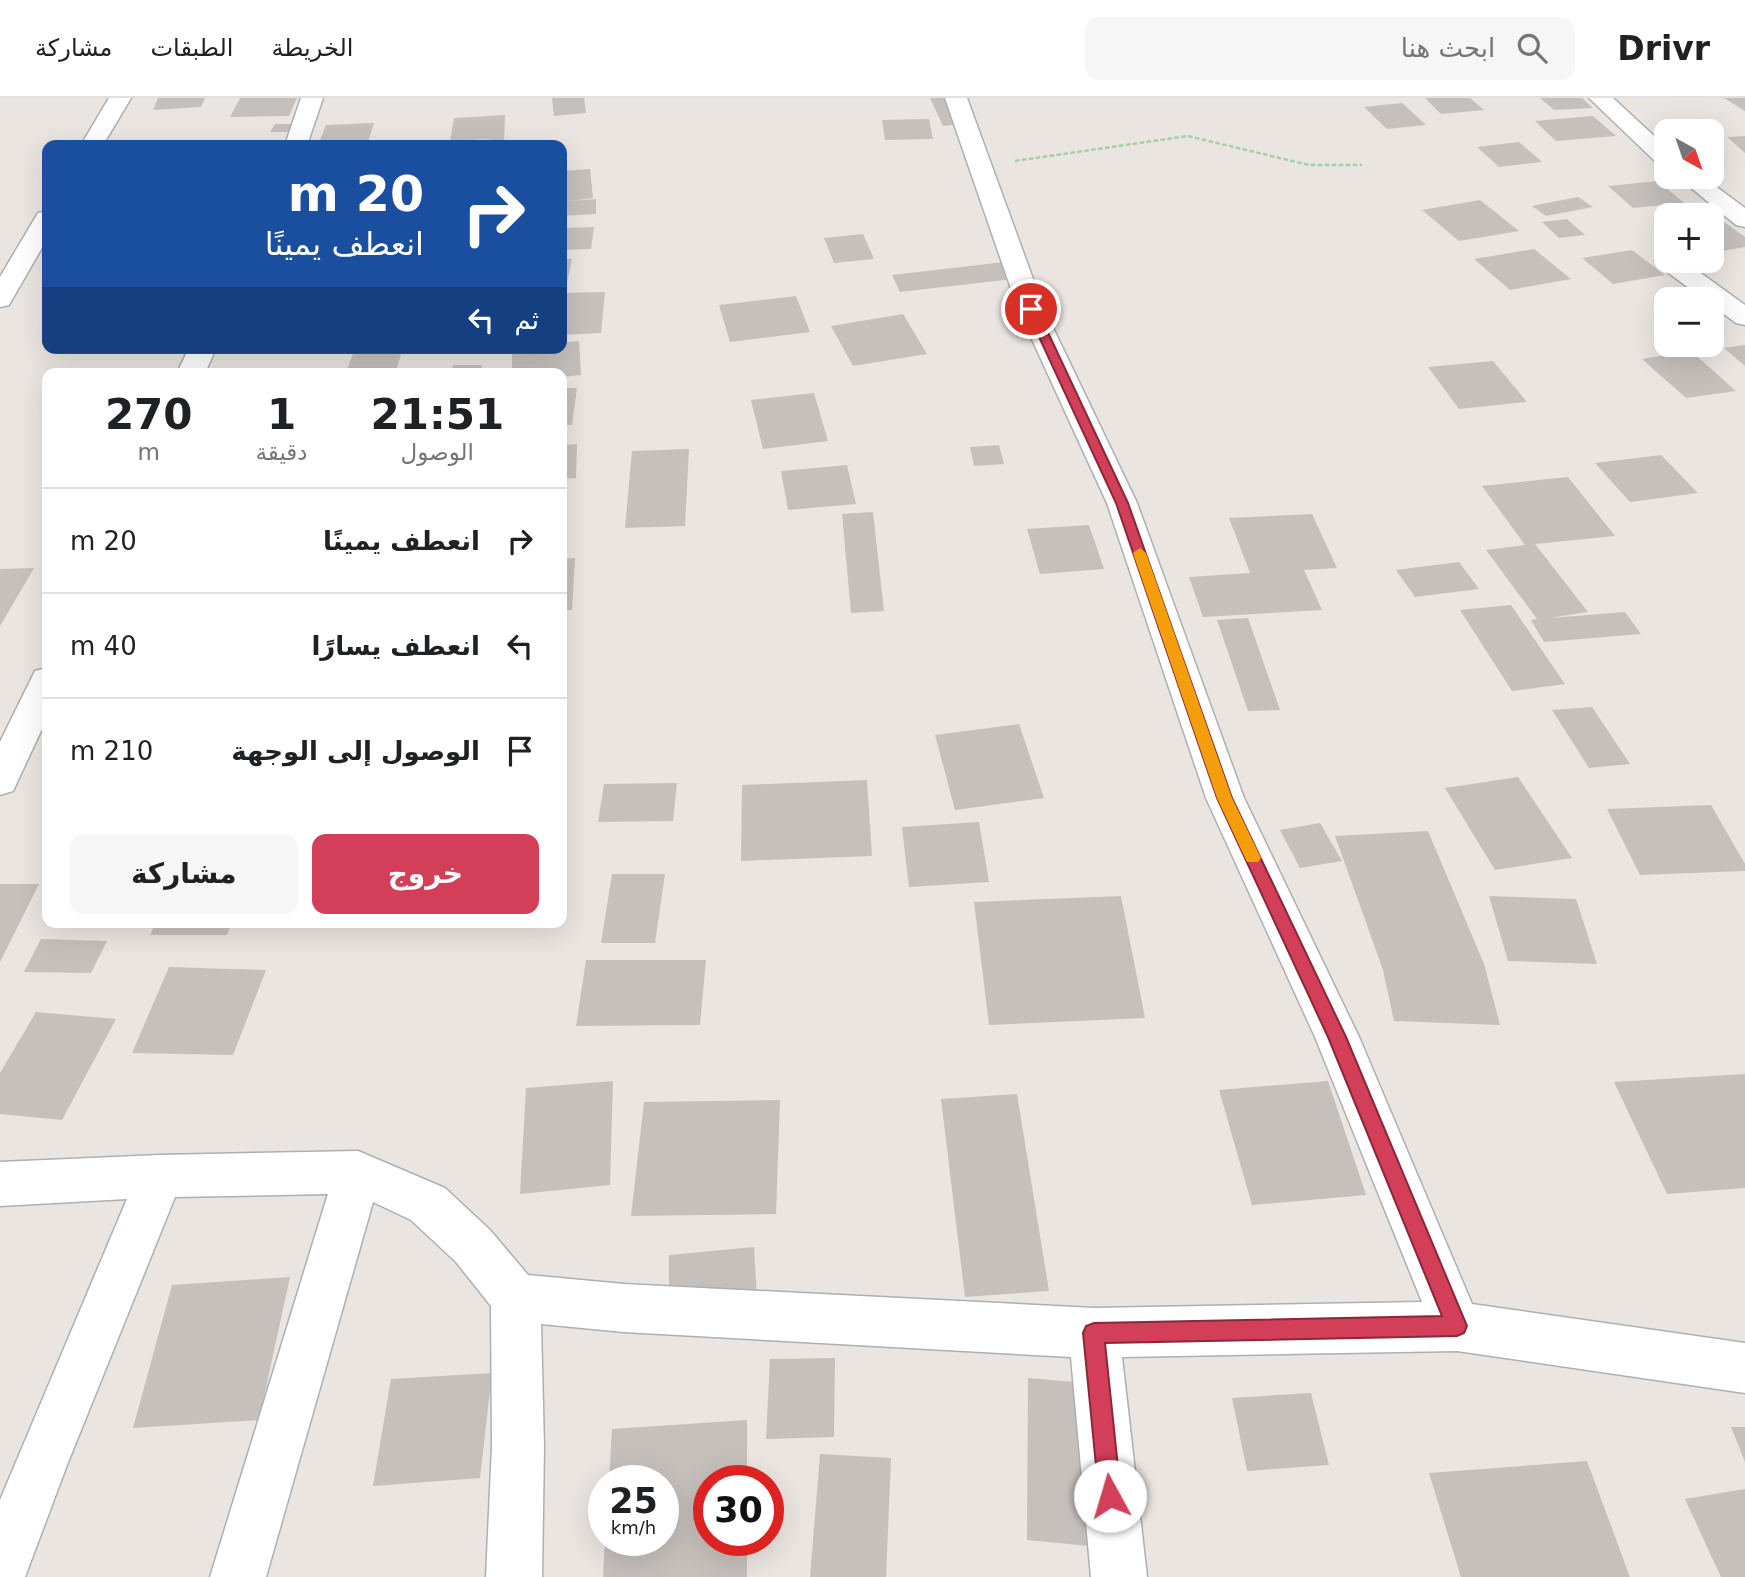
<!DOCTYPE html>
<html lang="ar">
<head>
<meta charset="utf-8">
<style>
	:root { --surface:#fff; --page:#f6f6f6; --text:#202124; --muted:#757577; --line:#e0e0e0; --accent:#d33e59 }
	body { margin:0; font-family:"DejaVu Sans",Vazirmatn,sans-serif; background:var(--page); color:var(--text); direction:rtl; height:100vh; display:flex; flex-direction:column; font-size:26px; white-space:nowrap }
	* { box-sizing:border-box; margin:0 }
	p { font-size:23px; color:var(--muted) }
	.icon { flex:none; width:38px; height:38px; fill:none; stroke:currentColor; stroke-width:2; stroke-linecap:round; stroke-linejoin:round }
	.map { position:relative; flex:1; overflow:hidden; direction:ltr }
	.sheet { position:absolute; left:42px; top:270px; width:525px; height:560px; display:flex; flex-direction:column; background:var(--surface); border-radius:14px; box-shadow:0 7px 28px #0002; direction:rtl }
	.sheet>* { flex:none }
	.hud { position:absolute; left:42px; top:42px; width:525px; height:214px; border-radius:14px; box-shadow:0 7px 28px #0002; direction:rtl; background:#1a4fa0; color:#fff; overflow:hidden }
	.needle { width:46px; rotate:140deg }
	.controls { position:absolute; left:1654px; top:21px; display:grid; gap:14px }
	.controls a { display:grid; place-items:center; width:70px; height:70px; border-radius:14px; background:var(--surface); box-shadow:0 7px 28px #0002; font-size:35px }
	.speed { position:absolute; left:588px; top:1367px; display:flex; gap:14px; font-size:35px; font-weight:700; text-align:center }
	.speed>* { display:grid; place-content:center; width:91px; height:91px; border-radius:50%; background:var(--surface); box-shadow:0 7px 28px #0002; line-height:1 }
	.speed small { font-size:18px; font-weight:400 }
	.speed .limit { border:10px solid #d22; background:#fff; color:#111 }
	.pin { position:absolute; display:grid; place-items:center; width:60px; height:60px; color:#fff; margin:-30px; border:4px solid #fff; border-radius:50%; box-shadow:0 2px 7px #0007 }
	.me { position:absolute; width:77px; margin:-38px; rotate:354deg; stroke-linejoin:round; filter:drop-shadow(0 0 5px #0008) }
	.turn { display:flex; align-items:center; gap:24px; height:147px; padding:0 28px; font-size:32px }
	.turn .icon { width:91px; height:91px; stroke-width:2.5 }
	.turn b { display:block; font-size:49px; line-height:60px }
	.then { display:flex; align-items:center; height:66px; padding:0 28px; background:#0003; gap:14px; font-size:26px }
	.eta { display:flex; justify-content:space-evenly; align-items:center; height:119px; text-align:center }
	.eta b { font-size:42px; font-weight:700; line-height:49px }
	.primary-button { display:flex; gap:14px; margin-top:auto; padding:14px 28px }
	.primary-button a { flex:1; height:80px; border-radius:14px; background:var(--accent); color:#fff; font-size:28px; font-weight:700; line-height:80px; text-align:center }
	.primary-button a+a { background:var(--page); color:var(--text) }
	ul { padding:0; list-style:none }
	li { display:flex; align-items:center; gap:21px; height:105px; padding:0 28px; border-top:2px solid var(--line) }
	li div { flex:1 }
	li b { display:block; font-size:26px }
	li em { font-style:normal }
	header { display:flex; align-items:center; gap:42px; box-sizing:border-box; height:98px; padding:0 35px; background:var(--surface); border-bottom:2px solid var(--line) }
	header strong { font-size:33px }
	nav { display:flex; gap:38px; margin-inline-start:auto; font-size:24px }
	.search { width:490px; height:63px; background:var(--page); display:flex; align-items:center; gap:18px; box-sizing:border-box; padding:0 24px; border-radius:14px; color:var(--muted); font-size:26px }
	.map>svg:first-child { display:block }
	.building { fill:#c6c0bd }
	.lines { fill:none; stroke-linecap:round; stroke-linejoin:round }
	.minor-casing { stroke:#acb0b2; stroke-width:3 }
	.path { stroke:#a4cfa4; stroke-width:2.5; stroke-dasharray:4.5 2.5; stroke-linecap:butt }
	.minor { fill:#fff; fill-rule:evenodd }
	.route { fill:#d33e59; stroke:#89283a; stroke-width:2 }
	.slow { fill:#f59e0b }
</style>
</head>
<body>
<header>
<strong>Drivr</strong>
<div class="search"><svg class="icon" aria-label="search" viewBox="0 0 24 24"><circle cx="10" cy="10" r="6"/><path d="M15 15l6 6"/></svg>ابحث هنا</div>
<nav><a>الخريطة</a><a>الطبقات</a><a>مشاركة</a></nav>
</header>
<div class="map">
<svg width="1745" height="1479" viewBox="0 0 1745 1479">
	<rect width="100%" height="100%" fill="#eae5e1"/>
	<g class="building">
		<path d="M158,0H205L201,9L153,12Z"/>
		<path d="M240,0H297L289,18L230,19Z"/>
		<path d="M552,0H584L586,15L554,18Z"/>
		<path d="M930,0H947L960,26L943,28Z"/>
		<path d="M1425,0H1470L1484,12L1441,16Z"/>
		<path d="M1540,0H1582L1593,10L1554,12Z"/>
		<path d="M1724,0H1745V13Z"/>
		<path d="M1402,5L1426,27L1387,31L1364,9Z"/>
		<path d="M505,17L504,47H475L474,44L491,41L450,43L454,20Z"/>
		<path d="M1593,18L1616,38L1556,43L1535,23Z"/>
		<path d="M929,21L933,41L885,42L882,22Z"/>
		<path d="M374,25L367,47H318L326,27Z"/>
		<path d="M275,26H293L288,34H270Z"/>
		<path d="M1745,38V55L1727,39Z"/>
		<path d="M1519,44L1542,64L1499,69L1477,49Z"/>
		<path d="M590,71L593,100L568,103L596,101V116L562,118V73Z"/>
		<path d="M1658,83L1684,105L1633,110L1608,88Z"/>
		<path d="M1578,99L1593,109L1546,118L1532,108Z"/>
		<path d="M1480,102L1519,133L1459,143L1422,112Z"/>
		<path d="M1709,113L1745,139V149L1712,155V117L1693,116Z"/>
		<path d="M1567,121L1585,137L1559,140L1542,124Z"/>
		<path d="M594,129L591,151L562,152V130Z"/>
		<path d="M863,136L874,161L834,165L824,140Z"/>
		<path d="M1534,151L1571,181L1510,192L1474,161Z"/>
		<path d="M1632,152L1665,177L1613,186L1582,160Z"/>
		<path d="M562,161H572L566,189H562Z"/>
		<path d="M1004,164L1013,181L900,194L892,177Z"/>
		<path d="M605,194L601,235L562,237V195Z"/>
		<path d="M796,198L810,234L730,244L719,207Z"/>
		<path d="M903,216L927,256L853,268L831,228Z"/>
		<path d="M579,243L581,277L562,279V275H512V250H562V245Z"/>
		<path d="M1745,247V268L1724,250Z"/>
		<path d="M355,250H403L395,275H346Z"/>
		<path d="M1691,253L1736,293L1686,300L1642,261Z"/>
		<path d="M1493,263L1527,304L1459,311L1428,269Z"/>
		<path d="M453,267H482L480,275H451Z"/>
		<path d="M562,290H577L572,327H562Z"/>
		<path d="M814,295L828,343L763,351L751,302Z"/>
		<path d="M577,346L576,380L562,381V347Z"/>
		<path d="M999,347L1004,366L974,368L970,349Z"/>
		<path d="M689,351L685,428L625,430L632,353Z"/>
		<path d="M1661,357L1698,395L1630,404L1595,365Z"/>
		<path d="M847,367L856,406L788,412L781,373Z"/>
		<path d="M1568,379L1615,438L1535,446L1588,514L1549,520L1625,514L1641,536L1544,544L1531,522L1537,521L1486,452L1525,447L1482,388Z"/>
		<path d="M873,414L884,513L851,515L842,416Z"/>
		<path d="M1312,416L1337,470L1304,472L1322,512L1203,519L1189,479L1250,475L1229,420Z"/>
		<path d="M1089,427L1104,471L1040,476L1027,431Z"/>
		<path d="M575,460L572,512H562V461Z"/>
		<path d="M1459,464L1479,491L1415,499L1396,472Z"/>
		<path d="M34,470L0,528V471Z"/>
		<path d="M1511,507L1565,586L1512,593L1460,512Z"/>
		<path d="M1248,520L1280,612L1248,613L1217,522Z"/>
		<path d="M1592,609L1630,666L1589,670L1552,612Z"/>
		<path d="M1019,626L1044,700L955,712L935,637Z"/>
		<path d="M1518,679L1572,760L1495,772L1445,690Z"/>
		<path d="M867,682L872,758L741,763L742,687Z"/>
		<path d="M677,685L673,723L598,724L604,686Z"/>
		<path d="M1711,707L1745,766V773L1640,777L1607,711Z"/>
		<path d="M979,724L989,784L909,789L902,729Z"/>
		<path d="M1320,725L1342,763L1300,770L1280,732Z"/>
		<path d="M1428,733L1484,866L1500,927L1394,923L1383,872L1335,738Z"/>
		<path d="M612,776H665L655,845H601Z"/>
		<path d="M0,786H39L0,864Z"/>
		<path d="M1121,798L1145,920L989,927L974,804Z"/>
		<path d="M1489,798L1576,801L1597,866L1508,863Z"/>
		<path d="M156,824H232L227,837H150Z"/>
		<path d="M41,841L107,843L91,875L24,874Z"/>
		<path d="M586,862H706L700,927L576,928Z"/>
		<path d="M169,869L266,872L233,957L132,955Z"/>
		<path d="M36,914L116,921L62,1022L0,1016V975Z"/>
		<path d="M1745,976V1090L1667,1096L1614,984Z"/>
		<path d="M613,983L610,1087L520,1096L526,990Z"/>
		<path d="M1328,983L1366,1097L1252,1107L1219,992Z"/>
		<path d="M1017,996L1049,1193L965,1199L941,1001Z"/>
		<path d="M780,1002L776,1116L631,1118L644,1004Z"/>
		<path d="M754,1149L757,1200L669,1208V1157Z"/>
		<path d="M290,1179L259,1322L133,1330L172,1187Z"/>
		<path d="M835,1260L834,1339L766,1341L770,1261Z"/>
		<path d="M492,1275L480,1380L373,1388L391,1281Z"/>
		<path d="M1028,1280L1086,1285L1089,1448L1027,1442Z"/>
		<path d="M1311,1295L1329,1367L1247,1373L1232,1300Z"/>
		<path d="M747,1322V1382H709V1442H747V1479H603L605,1442H663V1382H609L612,1331Z"/>
		<path d="M1731,1329H1745V1364Z"/>
		<path d="M820,1356L891,1360L886,1479H810Z"/>
		<path d="M1587,1363L1630,1479H1461L1429,1375Z"/>
		<path d="M1745,1391V1479H1721L1685,1401Z"/>
	</g>
	<g class="lines">
		<defs>
			<g id="minor">
				<path d="M109,0H131L103,47H81Z"/>
				<path d="M301,0H323L307,47H285Z"/>
				<path d="M945,0H967L1044,211L1137,405L1244,700L1359,939L1472,1206L1745,1245V1295L1457,1253L1122,1259L1147,1479H1091L1071,1259L624,1234L541,1226L544,1348L542,1479H486L492,1348L491,1208L456,1164L411,1122L373,1104L266,1479H210L328,1096L175,1099L67,1367L25,1479H0V1402L127,1101L0,1108V1064L160,1057L358,1053L445,1090L490,1132L528,1177L624,1186L1094,1210L1422,1204L1315,939L1206,700L1107,405L1018,211Z"/>
				<path d="M1589,0H1613L1666,49V68L1658,66Z"/>
				<path d="M1678,79H1703L1745,110V129L1736,127Z"/>
				<path d="M47,113V141L9,207L0,209V179L38,115Z"/>
				<path d="M1666,156V163H1684L1745,207V227L1736,225L1712,207V201H1704L1659,168L1655,163Z"/>
				<path d="M189,250H216L205,275H177Z"/>
				<path d="M47,570V620L13,693L0,697V644L35,573Z"/>
			</g>
		</defs>
		<use href="#minor" class="minor-casing"/>
		<path class="path" d="M1015,63L1188,38L1309,67H1362"/>
		<use href="#minor" class="minor"/>
	</g>
	<path class="route" d="M1031,208L1037,211L1128,405L1232,700L1346,939L1467,1228L1464,1235L1457,1238L1105,1245L1121,1398L1118,1406L1110,1409L1103,1406L1099,1398L1083,1235L1086,1228L1094,1225L1442,1218L1328,939L1217,700L1116,405L1026,211Z"/>
	<path class="slow" d="M1140,450L1146,455L1232,700L1261,760L1258,764H1247L1217,700L1133,455Z"/>
</svg>
<div class="controls">
<a><svg class="needle" viewBox="-14 -14 28 28"><path d="M0-13l5 13h-10z" fill="#e53935"/><path d="M0 13l5-13h-10z" fill="#757577"/></svg></a>
<a>+</a>
<a>−</a>
</div>
<div class="speed"><div>25<small>km/h</small></div><div class="limit">30</div></div>
<div class="pin" style="left:1031px;top:211px;background:#d93025"><svg class="icon" aria-label="arrive" viewBox="0 0 24 24"><path d="M6 21V4h12l-3 4 3 4H6"/></svg></div>
<svg class="me" style="left:1110px;top:1398px" viewBox="-20 -20 40 40"><circle r="19" fill="#fff"/><path d="M0-13L10 11 0 6-10 11z" fill="#d33e59"/></svg>
<div class="hud">
<div class="turn"><svg class="icon" aria-label="right" viewBox="0 0 24 24"><path d="M7 20v-9h11M14 6l5 5-5 5"/></svg><div><b>20 m</b>انعطف يمينًا</div></div>
<div class="then">ثم<svg class="icon" aria-label="left" viewBox="0 0 24 24"><path d="M17 20v-9H6M10 6l-5 5 5 5"/></svg></div>
</div>
<section class="sheet">
<div class="eta">
<div><b>21:51</b><p>الوصول</p></div>
<div><b>1</b><p>دقيقة</p></div>
<div><b>270</b><p>m</p></div>
</div>
<ul>
<li><svg class="icon" aria-label="right" viewBox="0 0 24 24"><path d="M7 20v-9h11M14 6l5 5-5 5"/></svg><div><b>انعطف يمينًا</b></div><em>20 m</em></li>
<li><svg class="icon" aria-label="left" viewBox="0 0 24 24"><path d="M17 20v-9H6M10 6l-5 5 5 5"/></svg><div><b>انعطف يسارًا</b></div><em>40 m</em></li>
<li><svg class="icon" aria-label="arrive" viewBox="0 0 24 24"><path d="M6 21V4h12l-3 4 3 4H6"/></svg><div><b>الوصول إلى الوجهة</b></div><em>210 m</em></li>
</ul>
<div class="primary-button"><a>خروج</a><a>مشاركة</a></div>
</section>
</div>
</body>
</html>
